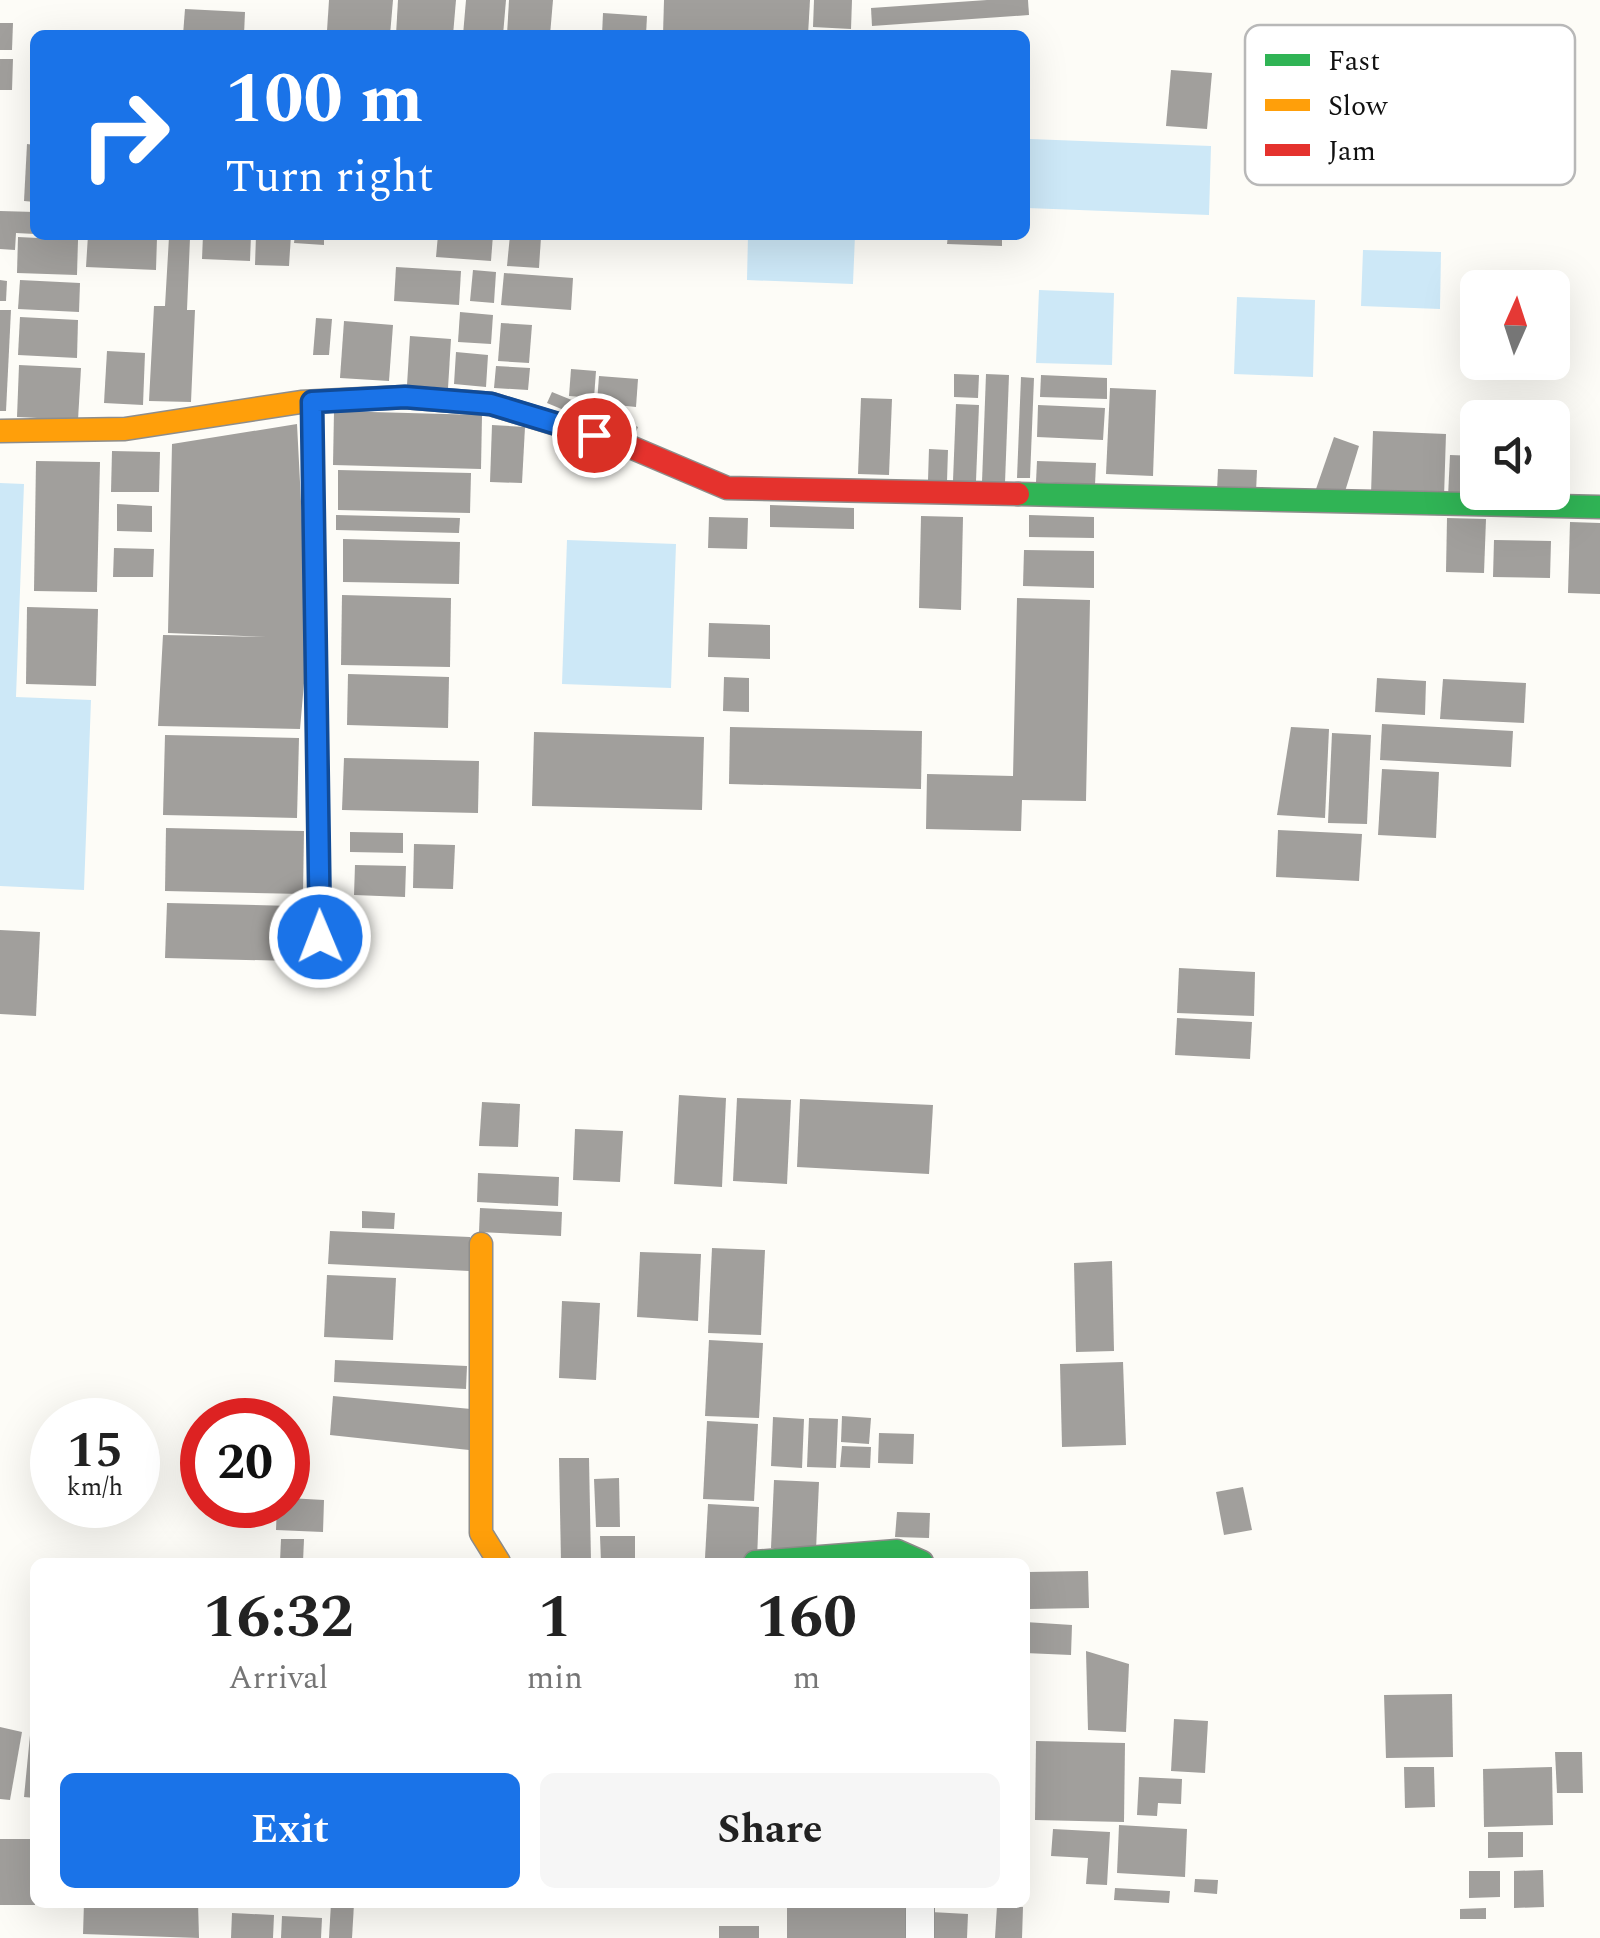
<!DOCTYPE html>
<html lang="en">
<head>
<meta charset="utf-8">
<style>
	:root { --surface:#fff; --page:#f6f6f6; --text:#222; --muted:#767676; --accent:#1a73e8 }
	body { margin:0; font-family:Spectral,serif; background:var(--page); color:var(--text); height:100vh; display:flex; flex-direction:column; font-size:38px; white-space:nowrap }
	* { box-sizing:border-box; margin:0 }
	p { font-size:32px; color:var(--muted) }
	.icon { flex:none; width:55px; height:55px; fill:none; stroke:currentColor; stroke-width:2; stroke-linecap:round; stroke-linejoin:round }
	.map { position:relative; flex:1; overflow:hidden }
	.drawer { position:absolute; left:30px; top:1558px; width:1000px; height:350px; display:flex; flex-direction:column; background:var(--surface); border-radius:15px; box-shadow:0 10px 40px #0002 }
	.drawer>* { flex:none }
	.hud { position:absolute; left:30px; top:30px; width:1000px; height:210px; border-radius:15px; box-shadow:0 10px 40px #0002; background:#1a73e8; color:#fff; overflow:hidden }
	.needle { width:65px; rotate:3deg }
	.tools { position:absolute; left:1460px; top:270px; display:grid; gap:20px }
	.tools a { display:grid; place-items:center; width:110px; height:110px; border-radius:15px; background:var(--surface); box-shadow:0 10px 40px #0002; font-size:50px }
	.speed { position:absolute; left:30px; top:1398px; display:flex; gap:20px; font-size:50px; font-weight:700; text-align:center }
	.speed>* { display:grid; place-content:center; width:130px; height:130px; border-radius:50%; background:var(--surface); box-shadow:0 10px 40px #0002; line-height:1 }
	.speed small { font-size:25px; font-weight:400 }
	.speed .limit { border:15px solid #d22; background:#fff; color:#111 }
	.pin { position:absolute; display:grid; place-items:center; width:85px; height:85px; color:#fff; margin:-42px; border:5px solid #fff; border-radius:50%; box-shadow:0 2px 10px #0007 }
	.me { position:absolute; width:110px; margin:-55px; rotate:359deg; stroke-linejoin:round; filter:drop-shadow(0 0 8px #0008) }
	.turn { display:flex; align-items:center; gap:35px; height:210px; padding:0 30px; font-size:45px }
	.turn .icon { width:130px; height:130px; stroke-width:2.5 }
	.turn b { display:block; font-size:70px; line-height:85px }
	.eta { display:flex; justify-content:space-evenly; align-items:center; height:170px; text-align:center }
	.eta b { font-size:60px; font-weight:700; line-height:70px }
	.action { display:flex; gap:20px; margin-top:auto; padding:20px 30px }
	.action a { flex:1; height:115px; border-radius:15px; background:var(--accent); color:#fff; font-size:40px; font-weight:700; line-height:115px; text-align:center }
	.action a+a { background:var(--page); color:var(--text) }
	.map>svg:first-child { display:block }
	.water { fill:#cde8f7 }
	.building { fill:#a19f9c }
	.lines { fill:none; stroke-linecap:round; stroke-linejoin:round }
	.lane-casing { stroke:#979795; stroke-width:16 }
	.street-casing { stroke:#979795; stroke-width:30 }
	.fast-casing { stroke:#8e8d8b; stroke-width:25 }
	.slow-casing { stroke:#8e8d8b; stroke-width:25 }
	.jam-casing { stroke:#8e8d8b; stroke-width:25 }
	.lane { stroke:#fffffe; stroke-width:14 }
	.street { stroke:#fffffe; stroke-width:28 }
	.fast { stroke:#30b455; stroke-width:22 }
	.slow { stroke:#ff9f0a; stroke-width:22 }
	.jam { stroke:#e5322d; stroke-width:22 }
	.route-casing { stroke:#114b97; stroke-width:25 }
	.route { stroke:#1a73e8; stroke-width:18 }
	.key { fill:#fff; stroke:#b8b8b8; stroke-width:2.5 }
	.key-label { font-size:28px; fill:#111 }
</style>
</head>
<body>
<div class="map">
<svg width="1600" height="1938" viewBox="0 0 1600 1938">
	<rect width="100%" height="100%" fill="#fdfcf7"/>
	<g class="water">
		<path d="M1030,139L1211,146L1209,215L1027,208Z"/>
		<path d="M748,235H855L853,284L747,280Z"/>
		<path d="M1363,250L1441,252L1440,309L1361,306Z"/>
		<path d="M1039,290L1114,293L1112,365L1036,363Z"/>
		<path d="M1237,297L1315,300L1313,377L1234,374Z"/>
		<path d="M0,483L24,484L16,697L91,700L84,890L0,886Z"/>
		<path d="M567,540L676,544L671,688L562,684Z"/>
	</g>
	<g class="building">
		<path d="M329,0H393L390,35L327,31Z"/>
		<path d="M398,0H456L453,35H396Z"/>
		<path d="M466,0H506L503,35H463Z"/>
		<path d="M509,0H553L550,35H507Z"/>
		<path d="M664,0H810L808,35H663Z"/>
		<path d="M814,0H852L851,29L813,27Z"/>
		<path d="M987,0H1028L1029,15L872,26L871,8Z"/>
		<path d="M185,9L245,12L244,35H183Z"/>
		<path d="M603,13L647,16L646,35H602Z"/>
		<path d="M0,23H13L12,50H0Z"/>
		<path d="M0,59H13L12,90H0Z"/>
		<path d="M1171,70L1212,73L1207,129L1166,126Z"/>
		<path d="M27,144L35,145V202L24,201Z"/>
		<path d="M0,211L35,212V234L16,233L15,250L0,249Z"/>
		<path d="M88,235L157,237L156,270L86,267Z"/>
		<path d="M203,235H251L250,261L202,259Z"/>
		<path d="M256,235H291L289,266L255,265Z"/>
		<path d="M295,235H324V245L294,243Z"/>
		<path d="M438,235H493L491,261L436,257Z"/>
		<path d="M510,235L541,237L539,268L507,266Z"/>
		<path d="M948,235H1002V246L947,244Z"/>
		<path d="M18,237L78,240L77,275L17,273Z"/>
		<path d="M169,237L190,238L187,310H195L191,402L149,401L154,306H165Z"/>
		<path d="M396,267L461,271L459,305L394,301Z"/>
		<path d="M473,270L496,272L494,303L470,301Z"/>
		<path d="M504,273L573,278L571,310L501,305Z"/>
		<path d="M0,280L7,281L6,301H0Z"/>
		<path d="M20,280L80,283L79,312L18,309Z"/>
		<path d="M0,310H11L6,411H0Z"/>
		<path d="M460,312L493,315L491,344L458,342Z"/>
		<path d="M20,317L78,320L77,358L18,355Z"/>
		<path d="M316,318L332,319L329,355H313Z"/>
		<path d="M344,321L393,325L389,381L340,378Z"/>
		<path d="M501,323L532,325L529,363L498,361Z"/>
		<path d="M410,336L451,339L448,388L407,385Z"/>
		<path d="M107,351L145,353L143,405L104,403Z"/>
		<path d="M456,352L488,355L486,387L454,384Z"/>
		<path d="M19,365L81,368L78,420L17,417Z"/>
		<path d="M496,366L530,368L528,390L494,388Z"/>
		<path d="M571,369L596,371L594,398L569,396Z"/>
		<path d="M954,374L979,375L978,398L954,397Z"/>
		<path d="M986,374L1009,375L1005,483L982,482Z"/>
		<path d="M1041,375L1107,378V399L1040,397Z"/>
		<path d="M599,376L638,379L636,407L597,403Z"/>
		<path d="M1021,377L1034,378L1030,478H1017Z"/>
		<path d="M1110,388L1156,390L1153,476L1106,474Z"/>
		<path d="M552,392L638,427L633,439L547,403Z"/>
		<path d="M861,398L892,399L889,475L858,474Z"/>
		<path d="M956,404L979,405L976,481H953Z"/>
		<path d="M1038,405L1105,408L1103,440L1037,437Z"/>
		<path d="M334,411L482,415L481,469L333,465Z"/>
		<path d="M297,424L308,637L300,729L158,726L163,635L267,637L168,633L172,444Z"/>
		<path d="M492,425L525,427L522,483L490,482Z"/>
		<path d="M1373,431L1446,434L1444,497L1371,494Z"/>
		<path d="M1334,437L1359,446L1343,498L1316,489Z"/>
		<path d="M929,449L948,450L947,481L928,480Z"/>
		<path d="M112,451L160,452L159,492H111Z"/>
		<path d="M1450,455L1478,456V492L1448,497Z"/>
		<path d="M36,461L100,462L97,592L34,591Z"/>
		<path d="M1037,461L1096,463L1095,485L1036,482Z"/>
		<path d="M1218,469L1257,470L1256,492L1217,491Z"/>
		<path d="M338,470L471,473L470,513L338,510Z"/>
		<path d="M117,504L152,506V532L117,531Z"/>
		<path d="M770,505L854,508V529L770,527Z"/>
		<path d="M336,515L460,518L459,533L336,530Z"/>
		<path d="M1029,515L1094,517V538L1029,537Z"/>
		<path d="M921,516L963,517L961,610L919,608Z"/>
		<path d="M709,517L748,518L747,549L708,548Z"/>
		<path d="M1447,518L1486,519L1484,573L1446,572Z"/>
		<path d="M1570,522L1600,523V594L1568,593Z"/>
		<path d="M343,539L460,542L459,584L343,582Z"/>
		<path d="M1494,540L1551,541L1550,578L1493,577Z"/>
		<path d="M114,548L154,549L153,577H113Z"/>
		<path d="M1024,550L1094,551V588L1023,586Z"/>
		<path d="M342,595L451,598L450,667L341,665Z"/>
		<path d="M1017,598L1090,600L1086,801L1022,800L1021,831L926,829L927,774L1013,776Z"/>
		<path d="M27,607L98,609L96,686L26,684Z"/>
		<path d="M709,623L770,625V659L708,657Z"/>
		<path d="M348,674L449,677L448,728L347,725Z"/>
		<path d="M724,677L749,678V712L723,711Z"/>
		<path d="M1377,678L1426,681L1425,715L1375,712Z"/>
		<path d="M1443,679L1526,683L1524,723L1440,719Z"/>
		<path d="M1382,724L1513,731L1511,767L1380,760Z"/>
		<path d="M730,727L922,731L921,789L729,784Z"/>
		<path d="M1291,727L1329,729L1325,818L1277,815Z"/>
		<path d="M534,732L704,737L702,810L532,806Z"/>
		<path d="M1332,733L1371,735L1367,824L1328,823Z"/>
		<path d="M165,735L299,738L297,818L163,815Z"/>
		<path d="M344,758L479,761L478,813L342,810Z"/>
		<path d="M1382,769L1439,772L1436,838L1378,835Z"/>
		<path d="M166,828L304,831L303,894L165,891Z"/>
		<path d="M1278,830L1362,834L1359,881L1276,877Z"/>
		<path d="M350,832L403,833V853L350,852Z"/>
		<path d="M414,844L455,845L453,889L413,888Z"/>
		<path d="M355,865L406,866L405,897L354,895Z"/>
		<path d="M167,903L293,906L292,961L165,958Z"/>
		<path d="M0,930L40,932L36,1016L0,1014Z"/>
		<path d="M1179,968L1255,972L1254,1016L1177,1013Z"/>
		<path d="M1177,1018L1252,1022L1250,1059L1175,1055Z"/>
		<path d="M679,1095L726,1098L722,1187L674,1184Z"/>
		<path d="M737,1098L791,1100L787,1184L733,1181Z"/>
		<path d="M800,1099L933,1105L929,1174L797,1167Z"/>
		<path d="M482,1102L520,1104L518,1147L479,1146Z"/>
		<path d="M575,1129L623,1131L620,1182L573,1180Z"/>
		<path d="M478,1173L559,1177L558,1206L477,1202Z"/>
		<path d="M480,1208L562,1212L561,1236L479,1232Z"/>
		<path d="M362,1211L395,1213L394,1229L362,1228Z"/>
		<path d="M330,1231L470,1237L469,1271L328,1264Z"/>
		<path d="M712,1248L765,1250L761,1335L708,1333Z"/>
		<path d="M640,1252L701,1254L698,1321L637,1317Z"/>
		<path d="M1112,1261L1114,1351L1076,1352L1074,1263Z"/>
		<path d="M327,1275L396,1278L393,1340L324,1337Z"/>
		<path d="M562,1301L600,1303L596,1380L559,1378Z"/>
		<path d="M709,1340L763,1343L759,1418L705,1416Z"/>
		<path d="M335,1360L467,1366L466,1389L334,1382Z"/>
		<path d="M1123,1362L1126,1445L1062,1447L1060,1364Z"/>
		<path d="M333,1396L471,1409L469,1450L330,1435Z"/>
		<path d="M842,1416L871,1418L869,1444L841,1442Z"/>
		<path d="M773,1417L804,1419L802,1468L771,1466Z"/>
		<path d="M809,1418L838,1419L836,1468L807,1467Z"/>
		<path d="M707,1421L758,1424L754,1501L703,1499Z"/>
		<path d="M879,1433L914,1434L913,1464L878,1463Z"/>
		<path d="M842,1446L871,1447L870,1468L840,1467Z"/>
		<path d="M559,1458H589L591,1562H561Z"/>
		<path d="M619,1478L620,1527H596L594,1479Z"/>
		<path d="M774,1480L819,1482L816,1550L771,1548Z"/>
		<path d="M1243,1487L1252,1530L1224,1535L1216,1492Z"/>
		<path d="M288,1498L324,1500L323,1532L276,1530L277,1505H288Z"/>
		<path d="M708,1504L759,1507L757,1560L705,1558Z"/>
		<path d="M897,1512L930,1513L929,1538L895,1537Z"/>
		<path d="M600,1536H635V1562H601Z"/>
		<path d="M281,1539H304L303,1562H280Z"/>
		<path d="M1088,1571L1089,1608L1028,1609V1572Z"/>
		<path d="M1025,1622L1072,1625L1071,1655L1025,1653Z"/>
		<path d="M1086,1651L1129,1664L1126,1732L1088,1730Z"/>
		<path d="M1452,1694L1453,1757L1386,1758L1384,1695Z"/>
		<path d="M1174,1719L1208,1721L1205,1773L1171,1771Z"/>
		<path d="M31,1725L35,1726V1798L24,1797Z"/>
		<path d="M0,1727L22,1732L10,1800L0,1799Z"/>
		<path d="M1036,1741L1125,1743L1124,1822L1035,1820Z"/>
		<path d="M1555,1752H1582L1583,1793H1557Z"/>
		<path d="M1404,1767H1434L1435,1807L1405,1808Z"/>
		<path d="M1552,1767L1553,1825L1484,1827L1483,1769Z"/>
		<path d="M1139,1777L1182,1779L1181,1804L1158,1803L1157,1816L1137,1815Z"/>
		<path d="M1119,1825L1187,1829L1185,1877L1117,1873Z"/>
		<path d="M1053,1829L1110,1832L1107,1885L1086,1884L1088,1858L1051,1856Z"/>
		<path d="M1488,1832H1523V1857L1488,1858Z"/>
		<rect x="0" y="1839" width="35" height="66"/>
		<path d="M1543,1870L1544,1907L1514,1908V1871Z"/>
		<path d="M1469,1871H1500V1897L1469,1898Z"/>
		<path d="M1195,1879L1218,1880L1217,1894L1194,1892Z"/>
		<path d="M1115,1888L1170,1891L1169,1903L1114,1900Z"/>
		<path d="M84,1902H198L199,1938L83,1934Z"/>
		<rect x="787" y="1902" width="121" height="36"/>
		<path d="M331,1903L354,1904L352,1938H329Z"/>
		<path d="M997,1906L1023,1907L1022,1938H995Z"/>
		<path d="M1486,1908V1919H1460V1909Z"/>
		<path d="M931,1912L968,1914L967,1938H930Z"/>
		<path d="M232,1913L274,1915L273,1938H231Z"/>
		<path d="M282,1916L322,1918L321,1938H281Z"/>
		<rect x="719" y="1926" width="40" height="12"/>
	</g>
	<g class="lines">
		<defs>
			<path id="lane" d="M312,402L320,937"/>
			<path id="street" d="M920,1938V1902"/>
			<g id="fast">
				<path d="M1018,494L1600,507"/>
				<path d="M755,1562L897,1551L922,1562"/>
			</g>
			<g id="slow">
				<path d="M0,431L125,429L301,402L405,397L491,404L579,431"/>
				<path d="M481,1244V1533L499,1562"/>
			</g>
			<path id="jam" d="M579,431L628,446L727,488L1018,494"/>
		</defs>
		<use href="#lane" class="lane-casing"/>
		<use href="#street" class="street-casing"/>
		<use href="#fast" class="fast-casing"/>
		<use href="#slow" class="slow-casing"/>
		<use href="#jam" class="jam-casing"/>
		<use href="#lane" class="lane"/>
		<use href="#street" class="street"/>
		<use href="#fast" class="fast"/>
		<use href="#slow" class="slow"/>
		<use href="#jam" class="jam"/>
	</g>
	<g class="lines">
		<defs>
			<path id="route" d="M320,937L312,402L405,397L491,404L594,435"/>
		</defs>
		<use href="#route" class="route-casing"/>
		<use href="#route" class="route"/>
	</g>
	<rect x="1245" y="25" width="330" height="160" rx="15" class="key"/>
	<rect x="1265" y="54" width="45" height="12" fill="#30b455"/>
	<rect x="1265" y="99" width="45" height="12" fill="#ff9f0a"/>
	<rect x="1265" y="144" width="45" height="12" fill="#e5322d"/>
	<g class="key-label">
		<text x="1328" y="70">Fast</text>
		<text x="1328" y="115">Slow</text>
		<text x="1328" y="160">Jam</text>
	</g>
</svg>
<div class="tools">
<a><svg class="needle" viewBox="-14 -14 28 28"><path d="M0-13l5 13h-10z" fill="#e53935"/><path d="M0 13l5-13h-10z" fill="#767676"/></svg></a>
<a><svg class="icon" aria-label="sound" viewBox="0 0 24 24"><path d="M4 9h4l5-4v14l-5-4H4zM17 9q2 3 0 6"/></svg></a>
</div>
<div class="speed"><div>15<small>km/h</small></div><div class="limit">20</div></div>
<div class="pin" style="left:594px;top:435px;background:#d93025"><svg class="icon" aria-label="arrive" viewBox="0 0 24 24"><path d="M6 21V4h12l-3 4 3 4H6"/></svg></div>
<svg class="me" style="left:320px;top:937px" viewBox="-20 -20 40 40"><circle r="17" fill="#1a73e8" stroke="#fff" stroke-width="3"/><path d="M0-11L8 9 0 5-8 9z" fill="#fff"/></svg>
<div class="hud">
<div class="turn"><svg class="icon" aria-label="right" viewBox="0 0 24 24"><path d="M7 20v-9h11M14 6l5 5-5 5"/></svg><div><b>100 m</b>Turn right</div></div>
</div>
<section class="drawer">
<div class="eta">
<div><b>16:32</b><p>Arrival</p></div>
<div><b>1</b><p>min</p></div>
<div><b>160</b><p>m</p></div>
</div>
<div class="action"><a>Exit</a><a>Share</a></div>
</section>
</div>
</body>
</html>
